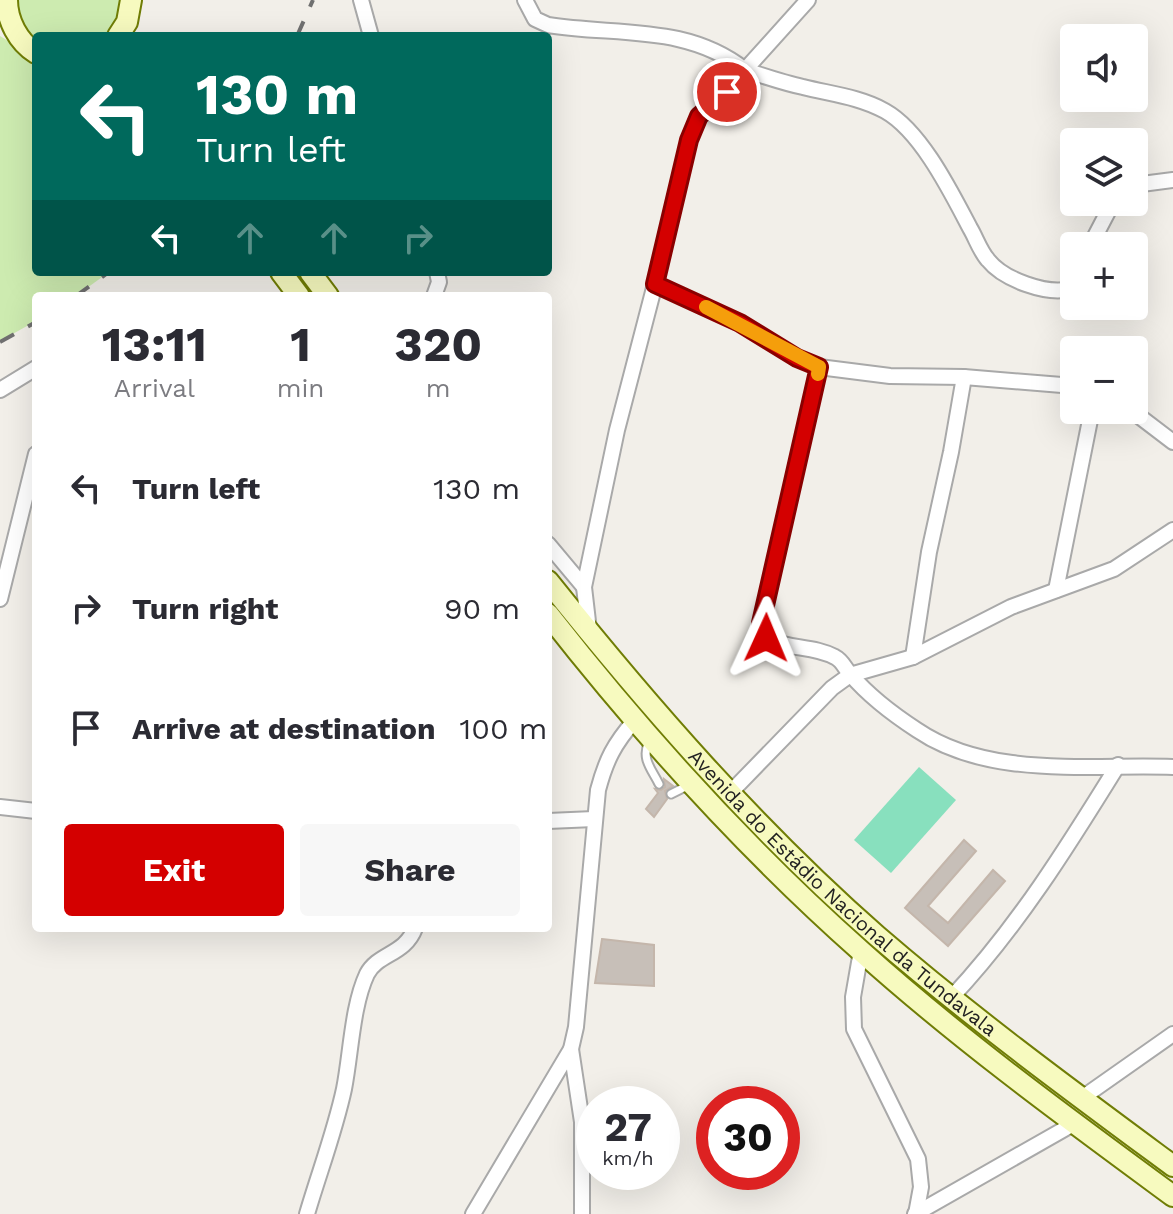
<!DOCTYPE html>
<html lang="en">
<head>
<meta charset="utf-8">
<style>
	:root { --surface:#fff; --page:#f7f7f7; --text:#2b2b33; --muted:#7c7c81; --accent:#d40000 }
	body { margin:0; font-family:"Work Sans",sans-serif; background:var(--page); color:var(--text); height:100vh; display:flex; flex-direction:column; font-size:30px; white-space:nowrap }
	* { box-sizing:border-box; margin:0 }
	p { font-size:26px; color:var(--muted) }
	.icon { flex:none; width:44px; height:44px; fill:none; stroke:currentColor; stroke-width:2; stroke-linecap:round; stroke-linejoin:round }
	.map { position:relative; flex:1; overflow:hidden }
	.sheet { position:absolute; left:32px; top:292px; width:520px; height:640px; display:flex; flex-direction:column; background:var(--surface); border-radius:8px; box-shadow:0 8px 32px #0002 }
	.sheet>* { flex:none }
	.top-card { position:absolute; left:32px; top:32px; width:520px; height:244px; border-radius:8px; box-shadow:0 8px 32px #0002; background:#00695c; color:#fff; overflow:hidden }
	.controls { position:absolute; left:1060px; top:24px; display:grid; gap:16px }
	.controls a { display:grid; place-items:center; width:88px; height:88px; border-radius:8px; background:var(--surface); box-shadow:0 8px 32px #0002; font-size:40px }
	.speed { position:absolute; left:576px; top:1086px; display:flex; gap:16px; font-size:40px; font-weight:700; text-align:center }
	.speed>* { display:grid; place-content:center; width:104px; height:104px; border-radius:50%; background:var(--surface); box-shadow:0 8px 32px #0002; line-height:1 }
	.speed small { font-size:20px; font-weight:400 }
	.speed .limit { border:12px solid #d22; background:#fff; color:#111 }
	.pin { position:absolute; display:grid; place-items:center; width:68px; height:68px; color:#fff; margin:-34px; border:4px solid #fff; border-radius:50%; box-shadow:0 2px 8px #0007 }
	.me { position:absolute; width:88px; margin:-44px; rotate:1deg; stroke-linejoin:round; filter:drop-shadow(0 0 6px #0008) }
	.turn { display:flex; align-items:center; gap:28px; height:168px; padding:0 32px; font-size:36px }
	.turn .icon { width:104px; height:104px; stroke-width:2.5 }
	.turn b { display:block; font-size:56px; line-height:68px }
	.lanes { display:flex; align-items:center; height:76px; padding:0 32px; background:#0003; justify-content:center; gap:40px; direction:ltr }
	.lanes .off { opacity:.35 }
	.eta { display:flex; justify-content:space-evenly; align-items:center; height:136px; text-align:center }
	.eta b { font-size:48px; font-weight:700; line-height:56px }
	.action { display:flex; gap:16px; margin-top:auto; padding:16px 32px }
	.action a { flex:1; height:92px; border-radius:8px; background:var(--accent); color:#fff; font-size:32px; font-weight:700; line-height:92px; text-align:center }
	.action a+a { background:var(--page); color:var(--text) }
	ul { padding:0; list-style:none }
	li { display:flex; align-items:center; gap:24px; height:120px; padding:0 32px }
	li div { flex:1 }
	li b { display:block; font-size:30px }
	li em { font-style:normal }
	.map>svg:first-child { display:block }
	.grass { fill:#cdebb0 }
	.pitch { fill:#88e0be }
	.building { fill:#c7bfb8; stroke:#c4b6ab; stroke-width:2 }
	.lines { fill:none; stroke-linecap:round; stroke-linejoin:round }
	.lane-casing { stroke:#a9a9a9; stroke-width:11 }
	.street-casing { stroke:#a9a9a9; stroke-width:18 }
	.secondary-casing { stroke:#707d05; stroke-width:24 }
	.lane { stroke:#fff; stroke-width:7 }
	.street { stroke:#fff; stroke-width:14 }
	.secondary { stroke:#f7fabf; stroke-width:20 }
	.rail { stroke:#707070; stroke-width:4; stroke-dasharray:16 16; stroke-linecap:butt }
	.route-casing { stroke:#8a0000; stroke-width:20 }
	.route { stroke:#d40000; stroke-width:14 }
	.slow { stroke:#f59e0b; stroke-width:14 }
	.labels { text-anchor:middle; stroke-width:6; stroke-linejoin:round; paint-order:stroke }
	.street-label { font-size:20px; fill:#222; stroke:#fff }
</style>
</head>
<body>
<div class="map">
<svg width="1173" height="1214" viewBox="0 0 1173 1214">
	<rect width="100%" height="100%" fill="#f2efe9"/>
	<g class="grass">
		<path d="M16,0H122L118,22L108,36H36V41L22,24Z"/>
		<path d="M0,36C14,43 22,56 36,63V272H109L76,296H36V321L0,341Z"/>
	</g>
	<path class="pitch" d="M919,767L956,800L891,873L854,840Z"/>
	<g class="building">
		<path d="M664,779L673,786L665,791L667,799L654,817L646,809L658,793L655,789L661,790L665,787Z"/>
		<path d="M964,840L976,851L928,906L948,923L993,870L1005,881L948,946L905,908Z"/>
		<path d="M602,939L654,945V986L595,983Z"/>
	</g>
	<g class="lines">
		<defs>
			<g id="lane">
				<path d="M649,741C641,759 651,768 659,784"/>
				<path d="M671,794L691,784"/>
			</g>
			<g id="street">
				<path d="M361,0L371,36"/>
				<path d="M525,0L535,19L548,25C617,36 687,24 745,70L727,92L699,116L689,140L655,284L617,430L584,587L589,630"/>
				<path d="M808,0L745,70C764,76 784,83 803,87C831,94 860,97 885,111C921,131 951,192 970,228C976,238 980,251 988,260C1004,280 1047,295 1070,289L1074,282"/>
				<path d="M1134,185L1173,180"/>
				<path d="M1090,246L1113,202"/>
				<path d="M655,284L740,323L797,358L819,367L890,376L964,377L1074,386"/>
				<path d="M434,296L439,282L437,272"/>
				<path d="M819,367L761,623L766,638C788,650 813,645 835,657C843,661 845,669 851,675C869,696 894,715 917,730C989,779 1090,764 1173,767"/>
				<path d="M0,390L36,368"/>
				<path d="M1131,410L1173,442"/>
				<path d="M548,544L584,587"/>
				<path d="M1056,590L1092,410"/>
				<path d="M0,599L36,454"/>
				<path d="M913,657L929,552L951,452L964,377"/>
				<path d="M730,793L832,688L850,675L913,657L1011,607L1114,569L1173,530"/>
				<path d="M0,807L36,811"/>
				<path d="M548,821L594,819"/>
				<path d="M861,951L853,997L854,1029L918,1159L921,1187L916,1214"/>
				<path d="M951,998C1017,928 1068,846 1118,765"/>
				<path d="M571,1049L582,1122V1214"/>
				<path d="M1082,1098L1173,1034"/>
				<path d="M307,1214C319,1173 335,1131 344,1089C351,1054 352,1006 367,974C378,953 405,955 415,928"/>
				<path d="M473,1214L571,1049L576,1027L598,790C606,760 614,744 635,720"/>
				<path d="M915,1214L1075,1123"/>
			</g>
			<g id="secondary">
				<path d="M7,0C7,20 18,42 36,53"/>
				<path d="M118,36L127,22L131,0"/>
				<path d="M281,272L299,296"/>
				<path d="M310,272L328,296"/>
				<path id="s1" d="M548,581C649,707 755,829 877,936C972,1018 1073,1092 1173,1166"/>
				<path d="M548,614C642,734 747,850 862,952C960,1040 1067,1118 1173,1196"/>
			</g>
		</defs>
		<use href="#lane" class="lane-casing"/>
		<use href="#street" class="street-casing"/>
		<use href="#secondary" class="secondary-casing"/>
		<use href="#lane" class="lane"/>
		<use href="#street" class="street"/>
		<use href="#secondary" class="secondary"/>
		<g class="rail">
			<path d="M297,36L313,0"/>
			<path d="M76,296L109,272"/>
			<path d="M0,342L36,322"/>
		</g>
	</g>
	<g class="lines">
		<defs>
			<path id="route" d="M727,92L699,116L689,140L655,284L740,323L797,358L819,367L761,623L766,638"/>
		</defs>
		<use href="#route" class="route-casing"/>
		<use href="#route" class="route"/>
		<path class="slow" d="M706,307L819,367L818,374"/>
	</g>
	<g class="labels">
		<g class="street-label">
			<text dy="7" stroke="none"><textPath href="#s1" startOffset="430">Avenida do Estádio Nacional da Tundavala</textPath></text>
		</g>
	</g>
</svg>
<div class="controls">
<a><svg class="icon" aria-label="sound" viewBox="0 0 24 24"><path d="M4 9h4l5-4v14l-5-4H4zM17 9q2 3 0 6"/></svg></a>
<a><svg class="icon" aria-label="layers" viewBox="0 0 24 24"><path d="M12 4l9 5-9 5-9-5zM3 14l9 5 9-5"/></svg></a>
<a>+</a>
<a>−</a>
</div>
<div class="speed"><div>27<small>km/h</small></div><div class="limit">30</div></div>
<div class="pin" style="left:727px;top:92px;background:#d93025"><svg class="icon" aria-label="arrive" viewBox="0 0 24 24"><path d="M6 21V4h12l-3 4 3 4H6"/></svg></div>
<svg class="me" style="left:766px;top:638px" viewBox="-20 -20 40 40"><path d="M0-17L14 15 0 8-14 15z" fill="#d40000" stroke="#fff" stroke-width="4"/></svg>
<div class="top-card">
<div class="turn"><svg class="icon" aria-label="left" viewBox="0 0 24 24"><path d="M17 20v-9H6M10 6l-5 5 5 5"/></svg><div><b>130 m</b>Turn left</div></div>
<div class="lanes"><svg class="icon" aria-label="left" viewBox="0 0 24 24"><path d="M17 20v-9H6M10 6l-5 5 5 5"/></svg><svg class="icon off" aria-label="ahead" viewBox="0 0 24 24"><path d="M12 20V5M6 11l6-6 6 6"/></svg><svg class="icon off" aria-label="ahead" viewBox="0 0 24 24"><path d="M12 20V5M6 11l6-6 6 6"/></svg><svg class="icon off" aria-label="right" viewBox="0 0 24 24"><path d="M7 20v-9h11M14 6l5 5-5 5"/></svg></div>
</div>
<section class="sheet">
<div class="eta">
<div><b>13:11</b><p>Arrival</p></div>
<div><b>1</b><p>min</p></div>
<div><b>320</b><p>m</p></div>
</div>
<ul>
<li><svg class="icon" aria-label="left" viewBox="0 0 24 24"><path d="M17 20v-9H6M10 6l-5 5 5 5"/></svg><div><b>Turn left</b></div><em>130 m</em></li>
<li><svg class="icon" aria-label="right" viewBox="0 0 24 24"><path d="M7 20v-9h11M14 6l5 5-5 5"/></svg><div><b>Turn right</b></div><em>90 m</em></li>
<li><svg class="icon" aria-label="arrive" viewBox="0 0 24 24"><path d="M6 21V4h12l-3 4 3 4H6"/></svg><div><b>Arrive at destination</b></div><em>100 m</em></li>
</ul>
<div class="action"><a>Exit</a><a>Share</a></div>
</section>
</div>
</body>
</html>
